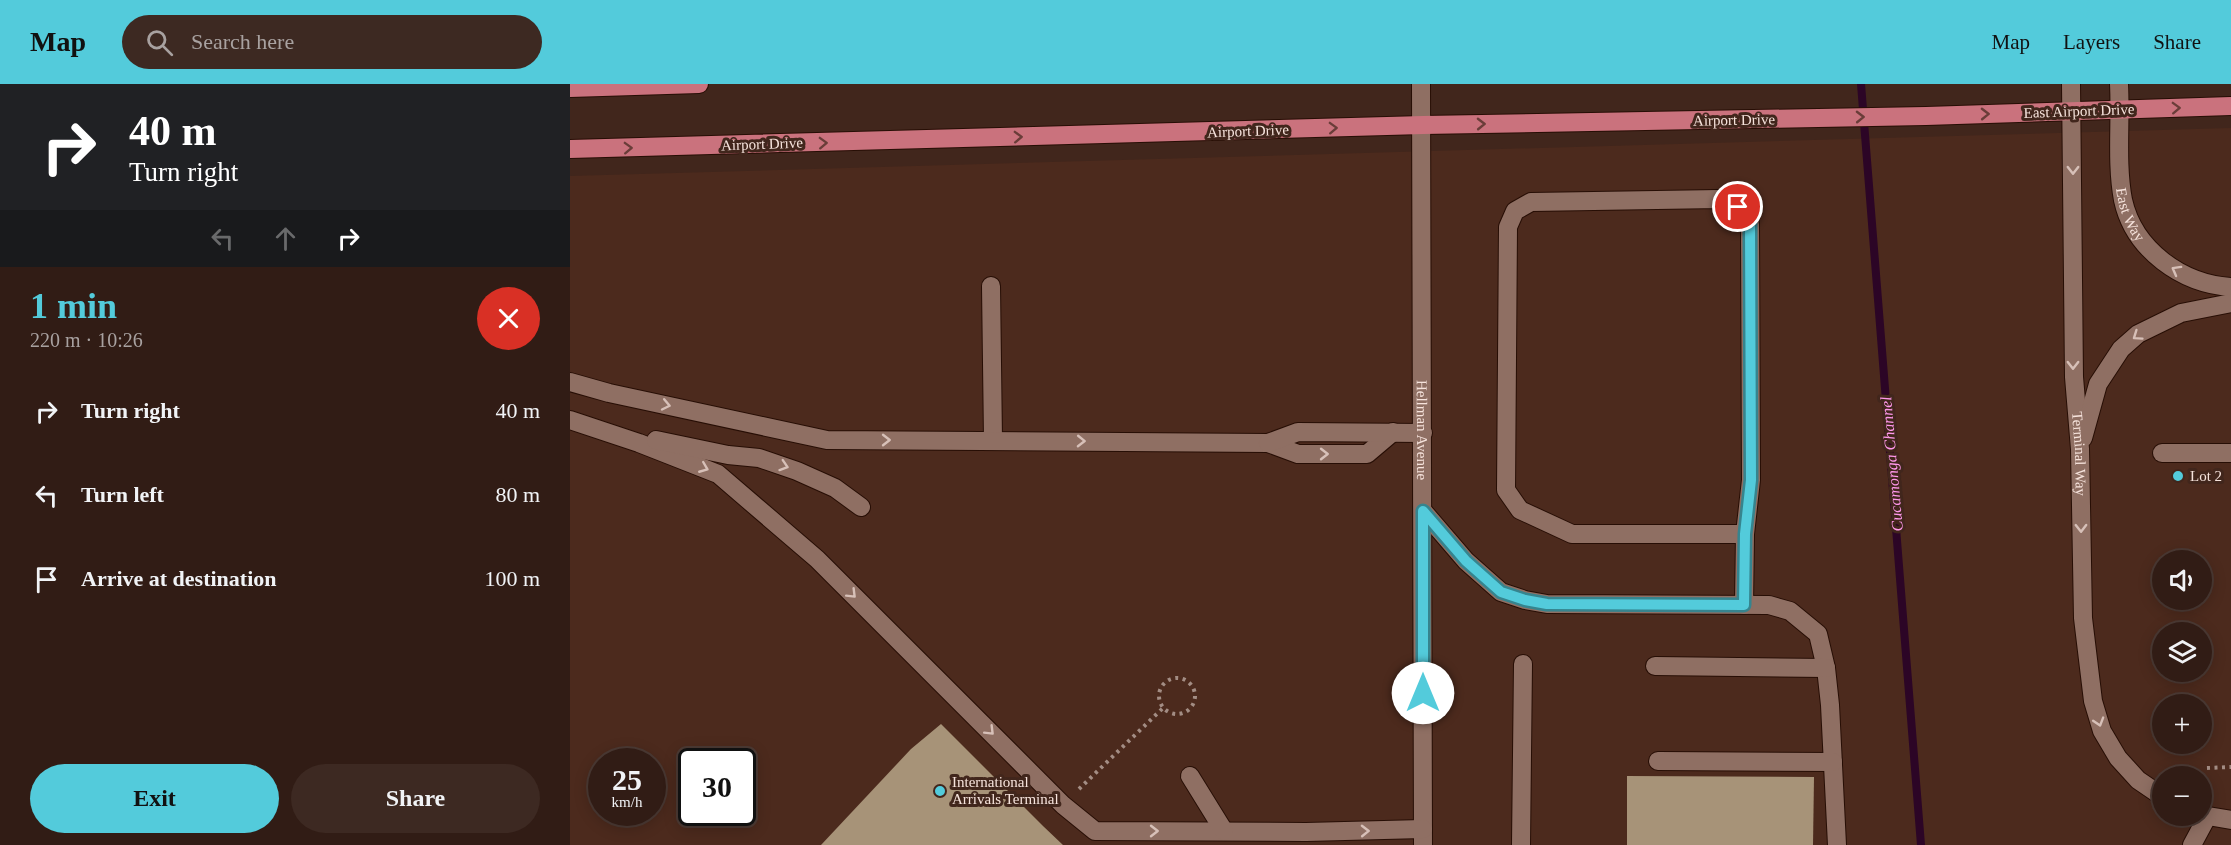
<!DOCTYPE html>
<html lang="en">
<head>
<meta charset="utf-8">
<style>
	:root { --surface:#311c15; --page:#3d2922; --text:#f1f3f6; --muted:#a8a1a0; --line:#4c3a34; --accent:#53cbdb }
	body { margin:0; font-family:Georgia,serif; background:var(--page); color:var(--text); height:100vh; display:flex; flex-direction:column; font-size:22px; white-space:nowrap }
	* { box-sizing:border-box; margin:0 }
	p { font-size:20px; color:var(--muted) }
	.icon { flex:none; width:33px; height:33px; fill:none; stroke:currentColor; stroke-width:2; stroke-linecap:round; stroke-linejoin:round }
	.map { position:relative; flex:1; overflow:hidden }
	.details { display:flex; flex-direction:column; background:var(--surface); width:570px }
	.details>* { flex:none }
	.top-card { background:#202124; color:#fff; overflow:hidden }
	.controls { position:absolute; left:1582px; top:466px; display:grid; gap:12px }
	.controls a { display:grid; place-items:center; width:60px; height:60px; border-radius:50%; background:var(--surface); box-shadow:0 3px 15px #0003,0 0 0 2px var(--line); font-size:30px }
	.speed { position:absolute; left:18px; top:664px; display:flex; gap:12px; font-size:30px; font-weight:700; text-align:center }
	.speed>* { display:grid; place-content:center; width:78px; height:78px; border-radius:50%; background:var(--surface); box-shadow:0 3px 15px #0003,0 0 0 2px var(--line); line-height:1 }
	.speed small { font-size:15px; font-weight:400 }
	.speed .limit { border:3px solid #111; border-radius:9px; background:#fff; color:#111 }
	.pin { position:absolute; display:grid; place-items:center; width:51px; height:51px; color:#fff; margin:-26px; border:3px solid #fff; border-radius:50%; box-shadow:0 2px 6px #0007 }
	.me { position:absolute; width:66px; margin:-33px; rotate:0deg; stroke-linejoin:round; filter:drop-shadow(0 0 4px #0008) }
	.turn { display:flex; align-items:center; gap:21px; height:126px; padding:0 30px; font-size:27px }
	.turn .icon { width:78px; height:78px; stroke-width:2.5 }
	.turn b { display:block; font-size:42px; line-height:51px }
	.lanes { display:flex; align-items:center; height:57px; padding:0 30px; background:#0003; justify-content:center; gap:30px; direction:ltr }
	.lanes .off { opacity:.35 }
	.round { display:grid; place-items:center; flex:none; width:63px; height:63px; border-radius:32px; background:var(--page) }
	.overview { display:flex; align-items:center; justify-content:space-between; height:102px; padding:0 30px }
	h1 { font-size:36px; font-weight:700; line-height:45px; color:var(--accent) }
	.cta { display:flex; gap:12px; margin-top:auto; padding:12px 30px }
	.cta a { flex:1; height:69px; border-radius:36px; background:var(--accent); color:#111; font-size:24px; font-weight:700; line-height:69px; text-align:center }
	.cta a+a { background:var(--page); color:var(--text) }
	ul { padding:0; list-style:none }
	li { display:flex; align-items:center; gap:18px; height:84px; padding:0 30px }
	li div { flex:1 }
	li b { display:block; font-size:22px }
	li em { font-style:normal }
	header { display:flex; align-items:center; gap:36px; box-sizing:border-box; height:84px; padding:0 30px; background:var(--accent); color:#111 }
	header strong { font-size:28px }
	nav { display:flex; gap:33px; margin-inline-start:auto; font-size:21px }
	.search { width:420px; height:54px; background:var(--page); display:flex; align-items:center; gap:15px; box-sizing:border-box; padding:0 21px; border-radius:33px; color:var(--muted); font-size:22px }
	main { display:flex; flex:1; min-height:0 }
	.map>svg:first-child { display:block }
	.built { fill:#4c2a1d; fill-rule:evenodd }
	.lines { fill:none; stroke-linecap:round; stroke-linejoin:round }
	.stream { stroke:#2c0526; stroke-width:8 }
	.building { fill:#a79378 }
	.minor-casing { stroke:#270e05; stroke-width:20 }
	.major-casing { stroke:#270e05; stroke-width:20 }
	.path { stroke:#a38d84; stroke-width:4; stroke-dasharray:3 4.5; stroke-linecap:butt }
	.minor { stroke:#8f6f63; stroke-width:18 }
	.major { stroke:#ca727d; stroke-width:18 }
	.oneway { stroke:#6a3d39 }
	.oneway2 { stroke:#d7c0b8 }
	.route-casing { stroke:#36848e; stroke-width:15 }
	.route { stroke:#53cbdb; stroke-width:10 }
	.poi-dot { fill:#53cbdb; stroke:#41261c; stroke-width:2 }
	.labels { text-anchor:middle; stroke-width:6; stroke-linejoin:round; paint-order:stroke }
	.street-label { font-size:15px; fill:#f6e3dc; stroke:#41261c }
	.poi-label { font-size:15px; fill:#f6e3dc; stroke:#41261c; text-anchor:start }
	.water-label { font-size:16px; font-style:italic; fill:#ff97ea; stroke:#41261c }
</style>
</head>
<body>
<header>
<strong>Map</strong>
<div class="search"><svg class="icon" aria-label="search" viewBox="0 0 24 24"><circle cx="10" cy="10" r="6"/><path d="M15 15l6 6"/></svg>Search here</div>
<nav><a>Map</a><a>Layers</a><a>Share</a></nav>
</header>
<main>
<section class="details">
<div class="top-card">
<div class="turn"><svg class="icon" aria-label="right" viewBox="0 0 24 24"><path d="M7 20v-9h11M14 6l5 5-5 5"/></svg><div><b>40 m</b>Turn right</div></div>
<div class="lanes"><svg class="icon off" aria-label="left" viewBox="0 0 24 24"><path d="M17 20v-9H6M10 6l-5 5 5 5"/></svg><svg class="icon off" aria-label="ahead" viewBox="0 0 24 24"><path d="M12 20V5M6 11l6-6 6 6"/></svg><svg class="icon" aria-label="right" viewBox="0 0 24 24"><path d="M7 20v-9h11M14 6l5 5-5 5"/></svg></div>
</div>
<div class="overview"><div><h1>1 min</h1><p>220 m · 10:26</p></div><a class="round" style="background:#d93025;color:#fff"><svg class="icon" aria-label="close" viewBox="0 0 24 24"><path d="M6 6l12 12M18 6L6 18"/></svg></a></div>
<ul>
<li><svg class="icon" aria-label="right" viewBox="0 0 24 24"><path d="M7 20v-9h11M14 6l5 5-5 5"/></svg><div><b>Turn right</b></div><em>40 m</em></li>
<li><svg class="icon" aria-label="left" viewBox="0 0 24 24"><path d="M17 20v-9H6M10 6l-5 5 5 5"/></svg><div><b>Turn left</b></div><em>80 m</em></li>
<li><svg class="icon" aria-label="arrive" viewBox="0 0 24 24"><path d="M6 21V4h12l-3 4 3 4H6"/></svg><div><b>Arrive at destination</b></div><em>100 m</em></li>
</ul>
<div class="cta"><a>Exit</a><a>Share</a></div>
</section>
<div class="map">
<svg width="1661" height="761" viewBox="0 0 1661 761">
	<rect width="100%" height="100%" fill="#41261c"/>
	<path class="built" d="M1661,44V761H0V92ZM1593,477H1632V516H1593ZM1593,549H1632V588H1593ZM1593,621H1632V660H1593ZM32,678H82V729H32ZM122,678H172V729H122ZM1593,693H1632V732H1593Z"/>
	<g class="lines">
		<path class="stream" d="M1291,0L1351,761"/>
	</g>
	<g class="building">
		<path d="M371,640L473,742L493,761H251L341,665Z"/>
		<path d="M1057,692L1244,693L1243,761H1057Z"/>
	</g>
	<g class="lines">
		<defs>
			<g id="minor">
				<path id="s1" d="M851,0L853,761"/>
				<path id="s2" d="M1501,0L1504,293L1510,365L1513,534L1523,617L1532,647L1548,674L1568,696L1593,713"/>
				<path id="s3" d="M1549,0C1551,38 1546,79 1553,116C1564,166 1612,200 1661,203"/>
				<path d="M421,202L423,356"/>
				<path d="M0,298L39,309L257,356L698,359L728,370H797L823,348"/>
				<path d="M0,336L69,359L148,390L247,475L493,721L525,747L736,748L853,745"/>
				<path d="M1513,354L1528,300L1551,265L1568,250L1611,229L1661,219"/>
				<path d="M86,356L158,371L189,374L227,387L265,404L291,423"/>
				<path d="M698,359L728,348L853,349"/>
				<path d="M1592,369H1661"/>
				<path d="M853,427L896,477L931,508L955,516L977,520L1199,521L1220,527L1248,550L1256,584L1260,621L1267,761"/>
				<path d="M1174,521L1175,450L1181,396L1180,140L1168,123L1149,115L961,118L945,127L938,143L936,406L950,426L1002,450H1175"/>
				<path d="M1085,582L1256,584"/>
				<path d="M1088,677L1263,678"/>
				<path d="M620,692L654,747"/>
				<path d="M1632,731L1661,736"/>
				<path d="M951,761L953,580"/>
				<path d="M1622,761L1637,733"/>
			</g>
			<g id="major">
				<path d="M0,4L129,0"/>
				<path d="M0,65L853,41L1356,32L1661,22"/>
			</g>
		</defs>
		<use href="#minor" class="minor-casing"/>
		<use href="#major" class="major-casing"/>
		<g class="path">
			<circle cx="607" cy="612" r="18"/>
			<path d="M1637,684L1661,683"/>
			<path d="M509,705L593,624"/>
		</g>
		<use href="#minor" class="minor"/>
		<use href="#major" class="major"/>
	</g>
	<defs><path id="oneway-chevron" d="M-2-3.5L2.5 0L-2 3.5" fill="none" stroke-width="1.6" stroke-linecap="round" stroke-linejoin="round" transform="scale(1.5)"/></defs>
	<g class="oneway">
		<use href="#oneway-chevron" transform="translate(1606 24) rotate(-2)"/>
		<use href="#oneway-chevron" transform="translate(1415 30) rotate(-1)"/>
		<use href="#oneway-chevron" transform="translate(1290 33) rotate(-1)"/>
		<use href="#oneway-chevron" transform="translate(911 40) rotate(-1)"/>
		<use href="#oneway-chevron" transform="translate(763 44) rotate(-2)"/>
		<use href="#oneway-chevron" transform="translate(448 53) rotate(-2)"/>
		<use href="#oneway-chevron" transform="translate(253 59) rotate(-2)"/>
		<use href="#oneway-chevron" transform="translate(58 64) rotate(-2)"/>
	</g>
	<g class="oneway2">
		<use href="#oneway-chevron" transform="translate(1503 86) rotate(90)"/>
		<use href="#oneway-chevron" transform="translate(1606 186) rotate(-151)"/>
		<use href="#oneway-chevron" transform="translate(1567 252) rotate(145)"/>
		<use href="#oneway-chevron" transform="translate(1503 281) rotate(90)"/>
		<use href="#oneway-chevron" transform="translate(96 321) rotate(12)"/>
		<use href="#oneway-chevron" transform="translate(316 356)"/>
		<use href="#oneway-chevron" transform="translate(511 357) rotate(1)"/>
		<use href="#oneway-chevron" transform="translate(754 370)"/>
		<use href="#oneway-chevron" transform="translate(214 382) rotate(18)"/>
		<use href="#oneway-chevron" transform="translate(134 384) rotate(22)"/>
		<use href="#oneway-chevron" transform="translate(1511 444) rotate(89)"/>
		<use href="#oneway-chevron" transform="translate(282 510) rotate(45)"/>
		<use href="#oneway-chevron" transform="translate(1529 638) rotate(73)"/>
		<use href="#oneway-chevron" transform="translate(420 647) rotate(45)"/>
		<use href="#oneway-chevron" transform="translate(584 747)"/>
		<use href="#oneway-chevron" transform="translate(795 747) rotate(-1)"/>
	</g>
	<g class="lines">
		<defs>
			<path id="route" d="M853,609V427L896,477L931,508L955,516L977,520L1174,521L1175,450L1181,396L1180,140L1168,123"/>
		</defs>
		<use href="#route" class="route-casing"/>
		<use href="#route" class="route"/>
	</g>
	<g class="poi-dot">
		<circle cx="1608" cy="392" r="6"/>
		<circle cx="370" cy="707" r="6"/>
	</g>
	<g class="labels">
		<g class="street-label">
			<text transform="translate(1509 27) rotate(-2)" y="5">East Airport Drive</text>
			<text transform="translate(1164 36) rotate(-1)" y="5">Airport Drive</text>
			<text transform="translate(678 47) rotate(-2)" y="5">Airport Drive</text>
			<text transform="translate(192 60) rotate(-2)" y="5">Airport Drive</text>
			<text dy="5" stroke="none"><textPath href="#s3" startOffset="132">East Way</textPath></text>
			<text dy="5" stroke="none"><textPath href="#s1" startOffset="346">Hellman Avenue</textPath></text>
			<text dy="5" stroke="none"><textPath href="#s2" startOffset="370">Terminal Way</textPath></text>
		</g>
		<g class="poi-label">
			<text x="1620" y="397">Lot 2</text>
			<text x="382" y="703">International<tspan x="382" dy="17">Arrivals Terminal</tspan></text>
		</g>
		<g class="water-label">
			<text transform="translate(1321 380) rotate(-95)" y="6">Cucamonga Channel</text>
		</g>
	</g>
</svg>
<div class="controls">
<a><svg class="icon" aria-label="sound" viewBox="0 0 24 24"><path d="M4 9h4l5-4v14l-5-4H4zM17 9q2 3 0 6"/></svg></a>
<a><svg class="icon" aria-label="layers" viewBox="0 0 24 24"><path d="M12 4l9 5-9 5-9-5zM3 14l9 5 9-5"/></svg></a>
<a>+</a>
<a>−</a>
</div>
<div class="speed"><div>25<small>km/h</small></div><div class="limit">30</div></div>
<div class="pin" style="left:1168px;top:123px;background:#d93025"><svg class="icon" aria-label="arrive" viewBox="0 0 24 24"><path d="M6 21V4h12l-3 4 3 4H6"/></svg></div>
<svg class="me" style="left:853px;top:609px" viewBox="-20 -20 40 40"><circle r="19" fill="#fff"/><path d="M0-13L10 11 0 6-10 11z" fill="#53cbdb"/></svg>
</div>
</main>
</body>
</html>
